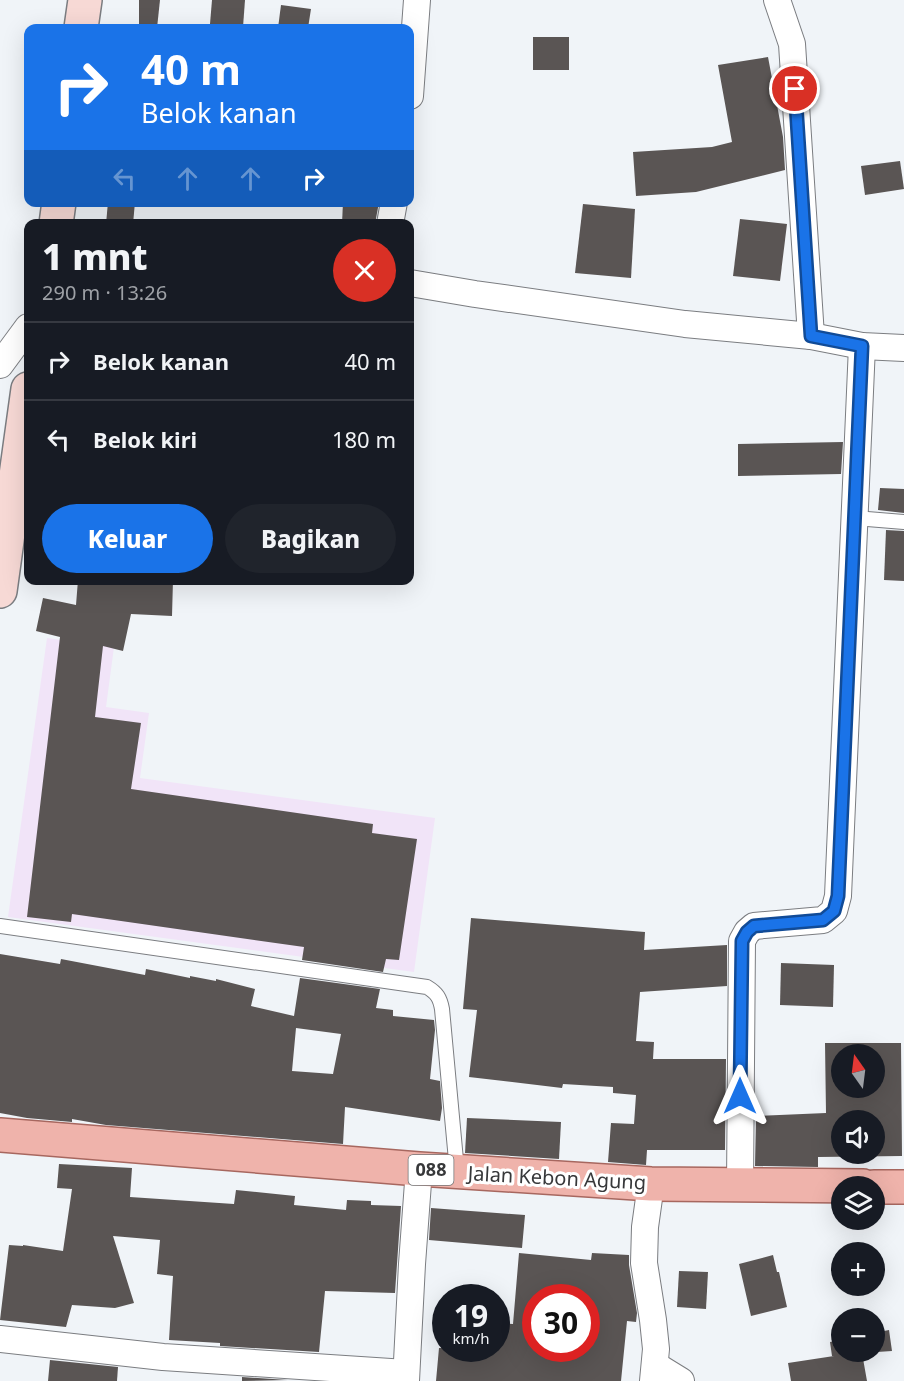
<!DOCTYPE html>
<html lang="id">
<head>
<meta charset="utf-8">
<style>
	:root { --surface:#171b24; --page:#20242c; --text:#f1f3f6; --muted:#9ea1a6; --line:#363941; --accent:#1a73e8 }
	body { margin:0; font-family:"Noto Sans",sans-serif; background:var(--page); color:var(--text); height:100vh; display:flex; flex-direction:column; font-size:22px; white-space:nowrap }
	* { box-sizing:border-box; margin:0 }
	p { font-size:20px; color:var(--muted) }
	.icon { flex:none; width:33px; height:33px; fill:none; stroke:currentColor; stroke-width:2; stroke-linecap:round; stroke-linejoin:round }
	.map { position:relative; flex:1; overflow:hidden }
	.details { position:absolute; left:24px; top:219px; width:390px; height:366px; display:flex; flex-direction:column; background:var(--surface); border-radius:12px; box-shadow:0 6px 24px #0002 }
	.details>* { flex:none }
	.banner { position:absolute; left:24px; top:24px; width:390px; height:183px; border-radius:12px; box-shadow:0 6px 24px #0002; background:#1a73e8; color:#fff; overflow:hidden }
	.needle { width:39px; rotate:346deg }
	.tools { position:absolute; left:831px; top:1044px; display:grid; gap:12px }
	.tools a { display:grid; place-items:center; width:54px; height:54px; border-radius:50%; background:var(--surface); box-shadow:0 6px 24px #0002; font-size:30px }
	.speed { position:absolute; left:432px; top:1284px; display:flex; gap:12px; font-size:30px; font-weight:700; text-align:center }
	.speed>* { display:grid; place-content:center; width:78px; height:78px; border-radius:50%; background:var(--surface); box-shadow:0 6px 24px #0002; line-height:1 }
	.speed small { font-size:15px; font-weight:400 }
	.speed .limit { border:9px solid #d22; background:#fff; color:#111 }
	.pin { position:absolute; display:grid; place-items:center; width:51px; height:51px; color:#fff; margin:-26px; border:3px solid #fff; border-radius:50%; box-shadow:0 2px 6px #0007 }
	.me { position:absolute; width:66px; margin:-33px; rotate:0deg; stroke-linejoin:round; filter:drop-shadow(0 0 4px #0008) }
	.turn { display:flex; align-items:center; gap:21px; height:126px; padding:0 18px; font-size:27px }
	.turn .icon { width:78px; height:78px; stroke-width:2.5 }
	.turn b { display:block; font-size:42px; line-height:51px }
	.lanes { display:flex; align-items:center; height:57px; padding:0 18px; background:#0003; justify-content:center; gap:30px; direction:ltr }
	.lanes .off { opacity:.35 }
	.round { display:grid; place-items:center; flex:none; width:63px; height:63px; border-radius:32px; background:var(--page) }
	.headline { display:flex; align-items:center; justify-content:space-between; height:102px; padding:0 18px }
	h1 { font-size:36px; font-weight:800; line-height:45px }
	.action { display:flex; gap:12px; margin-top:auto; padding:12px 18px }
	.action a { flex:1; height:69px; border-radius:36px; background:var(--accent); color:#fff; font-size:24px; font-weight:800; line-height:69px; text-align:center }
	.action a+a { background:var(--page); color:var(--text) }
	ul { padding:0; list-style:none }
	li { display:flex; align-items:center; gap:18px; height:78px; padding:0 18px; border-top:2px solid var(--line) }
	li div { flex:1 }
	li b { display:block; font-size:22px }
	li em { font-style:normal }
	.map>svg:first-child { display:block }
	.commercial { fill:#f1e4f8 }
	.building { fill:#5a5554; fill-rule:evenodd }
	.lines { fill:none; stroke-linecap:round; stroke-linejoin:round }
	.service-casing { stroke:#7b7d81; stroke-width:16 }
	.minor-casing { stroke:#7b7d81; stroke-width:28 }
	.secondary-casing { stroke:#7b7d81; stroke-width:36 }
	.primary-casing { stroke:#a7675f; stroke-width:36 }
	.service { stroke:#fff; stroke-width:14 }
	.minor { stroke:#fff; stroke-width:26 }
	.secondary { stroke:#f7d9d5; stroke-width:33 }
	.primary { stroke:#efb3ab; stroke-width:33 }
	.route-casing { stroke:#114b97; stroke-width:15 }
	.route { stroke:#1a73e8; stroke-width:10 }
	.labels { text-anchor:middle; stroke-width:6; stroke-linejoin:round; paint-order:stroke }
	.shield { fill:#fff; stroke:#737475; stroke-width:1.5 }
	.shield-label { font-size:18px; font-weight:bold; fill:#37383a }
	.street-label { font-size:20px; fill:#37383a; stroke:#fff }
</style>
</head>
<body>
<div class="map">
<svg width="904" height="1381" viewBox="0 0 904 1381">
	<rect width="100%" height="100%" fill="#f0f4f8"/>
	<path class="commercial" d="M47,638L114,647L106,707L149,713L140,778L435,818L414,972L8,917Z"/>
	<g class="building">
		<path d="M139,0H160L157,28H139Z"/>
		<path d="M212,0H245L243,27L210,24Z"/>
		<path d="M281,5L311,9L308,28H278Z"/>
		<rect x="533" y="37" width="36" height="33"/>
		<path d="M768,57L783,137L785,170L696,192L636,196L633,152L712,147L732,142L718,65Z"/>
		<path d="M900,161L904,189L865,195L861,166Z"/>
		<path d="M108,202H135L133,224H106Z"/>
		<path d="M343,202H379L375,224H342Z"/>
		<path d="M583,204L635,209L631,278L575,273Z"/>
		<path d="M740,219L787,224L780,281L733,276Z"/>
		<path d="M843,442L841,474L738,476V444Z"/>
		<path d="M880,488L904,489V513L878,510Z"/>
		<path d="M886,530L904,531V581L884,580Z"/>
		<path d="M78,580H173L172,616L131,614L123,651L103,646L95,717L141,723L131,789L373,824L372,833L417,839L399,960L386,959L383,972L302,960L304,947L72,914L71,922L27,917L60,637L36,631L43,598L76,605Z"/>
		<path d="M471,918L645,932L644,950L727,945V986L640,992L636,1041L654,1042L653,1059H726L725,1150H647L646,1165L608,1162L611,1123L634,1124L636,1095L613,1093V1087L563,1084L562,1088L469,1077L477,1010L463,1009Z"/>
		<path d="M0,954L60,964L61,959L145,975L146,969L190,978V976L216,981V979L255,989L251,1006L294,1016L300,978L380,989L376,1008L393,1010V1016L434,1020L435,1030L430,1079L440,1081L442,1108L440,1121L345,1107L343,1144L106,1125L72,1119V1122L27,1118L0,1113ZM296,1028L341,1034L333,1074L292,1071Z"/>
		<path d="M781,963L834,965L833,1007L780,1005Z"/>
		<path d="M825,1043H901L902,1156L818,1157V1167L755,1166L756,1116L826,1113ZM842,1054H874V1088H842ZM842,1120H874V1154H842Z"/>
		<path d="M467,1118L561,1122L559,1159L465,1153Z"/>
		<path d="M59,1164L132,1168L130,1197L234,1204L236,1190L295,1196L294,1205L346,1210L347,1200L371,1201V1205L401,1206L395,1293L325,1291L319,1352L220,1346V1343L169,1340L173,1276L157,1274L160,1240L113,1236L134,1303L115,1308L72,1305L66,1327L0,1320L9,1245L23,1246V1245L63,1251L72,1189L57,1188Z"/>
		<path d="M431,1208L525,1215L522,1248L429,1240Z"/>
		<path d="M519,1253L591,1260L592,1253L629,1255V1265L637,1313L636,1322L627,1321L621,1381H436L439,1348H496V1323L513,1324ZM536,1298H586V1348H536Z"/>
		<path d="M773,1255L777,1272H779L787,1307L751,1316L739,1264Z"/>
		<path d="M679,1271L708,1272L706,1309L677,1307Z"/>
		<path d="M889,1330L892,1351L862,1353L867,1381H791L788,1363L834,1356H832L830,1342L842,1339V1352H874V1333Z"/>
		<path d="M50,1360L118,1367L117,1381H48Z"/>
		<path d="M242,1377L288,1380L242,1381Z"/>
	</g>
	<g class="lines">
		<defs>
			<g id="service">
				<path d="M855,518L904,522"/>
				<path d="M0,926L427,987C437,993 440,998 442,1009L457,1171"/>
			</g>
			<g id="minor">
				<path d="M777,0L792,44L811,336"/>
				<path d="M410,96L417,0"/>
				<path d="M390,224L394,202"/>
				<path d="M410,283L475,294L685,324L811,336L862,346L904,348"/>
				<path d="M0,365L28,327"/>
				<path d="M651,1184L645,1227L644,1263L653,1320L656,1349L653,1381"/>
				<path d="M740,1185L742,941L747,932L754,926L823,920L834,911L838,896L862,346"/>
				<path d="M0,1339L163,1357L406,1373"/>
				<path d="M655,1365L681,1381"/>
				<path d="M406,1381L412,1264L419,1169"/>
			</g>
			<g id="secondary">
				<path d="M81,28L85,0"/>
				<path d="M56,224L59,202"/>
				<path d="M0,591L28,389"/>
			</g>
			<g id="primary">
				<path d="M0,1135L419,1169L651,1184L863,1186"/>
				<path d="M874,1187H904"/>
			</g>
		</defs>
		<use href="#service" class="service-casing"/>
		<use href="#minor" class="minor-casing"/>
		<use href="#secondary" class="secondary-casing"/>
		<use href="#primary" class="primary-casing"/>
		<use href="#service" class="service"/>
		<use href="#minor" class="minor"/>
		<use href="#secondary" class="secondary"/>
		<use href="#primary" class="primary"/>
	</g>
	<g class="lines">
		<defs>
			<path id="route" d="M740,1096L742,941L747,932L754,926L823,920L834,911L838,896L862,346L811,336L795,89"/>
		</defs>
		<use href="#route" class="route-casing"/>
		<use href="#route" class="route"/>
	</g>
	<g class="labels">
		<rect class="shield" x="408.5" y="1155" width="45" height="30" rx="4.5"/>
		<g class="shield-label">
			<text x="431" y="1176">088</text>
		</g>
		<g class="street-label">
			<text transform="translate(557 1178) rotate(3)" y="7">Jalan Kebon Agung</text>
		</g>
	</g>
</svg>
<div class="tools">
<a><svg class="needle" viewBox="-14 -14 28 28"><path d="M0-13l5 13h-10z" fill="#e53935"/><path d="M0 13l5-13h-10z" fill="#9ea1a6"/></svg></a>
<a><svg class="icon" aria-label="sound" viewBox="0 0 24 24"><path d="M4 9h4l5-4v14l-5-4H4zM17 9q2 3 0 6"/></svg></a>
<a><svg class="icon" aria-label="layers" viewBox="0 0 24 24"><path d="M12 4l9 5-9 5-9-5zM3 14l9 5 9-5"/></svg></a>
<a>+</a>
<a>−</a>
</div>
<div class="speed"><div>19<small>km/h</small></div><div class="limit">30</div></div>
<div class="pin" style="left:795px;top:89px;background:#d93025"><svg class="icon" aria-label="arrive" viewBox="0 0 24 24"><path d="M6 21V4h12l-3 4 3 4H6"/></svg></div>
<svg class="me" style="left:740px;top:1096px" viewBox="-20 -20 40 40"><path d="M0-17L14 15 0 8-14 15z" fill="#1a73e8" stroke="#fff" stroke-width="4"/></svg>
<div class="banner">
<div class="turn"><svg class="icon" aria-label="right" viewBox="0 0 24 24"><path d="M7 20v-9h11M14 6l5 5-5 5"/></svg><div><b>40 m</b>Belok kanan</div></div>
<div class="lanes"><svg class="icon off" aria-label="left" viewBox="0 0 24 24"><path d="M17 20v-9H6M10 6l-5 5 5 5"/></svg><svg class="icon off" aria-label="ahead" viewBox="0 0 24 24"><path d="M12 20V5M6 11l6-6 6 6"/></svg><svg class="icon off" aria-label="ahead" viewBox="0 0 24 24"><path d="M12 20V5M6 11l6-6 6 6"/></svg><svg class="icon" aria-label="right" viewBox="0 0 24 24"><path d="M7 20v-9h11M14 6l5 5-5 5"/></svg></div>
</div>
<section class="details">
<div class="headline"><div><h1>1 mnt</h1><p>290 m · 13:26</p></div><a class="round" style="background:#d93025;color:#fff"><svg class="icon" aria-label="close" viewBox="0 0 24 24"><path d="M6 6l12 12M18 6L6 18"/></svg></a></div>
<ul>
<li><svg class="icon" aria-label="right" viewBox="0 0 24 24"><path d="M7 20v-9h11M14 6l5 5-5 5"/></svg><div><b>Belok kanan</b></div><em>40 m</em></li>
<li><svg class="icon" aria-label="left" viewBox="0 0 24 24"><path d="M17 20v-9H6M10 6l-5 5 5 5"/></svg><div><b>Belok kiri</b></div><em>180 m</em></li>
</ul>
<div class="action"><a>Keluar</a><a>Bagikan</a></div>
</section>
</div>
</body>
</html>
